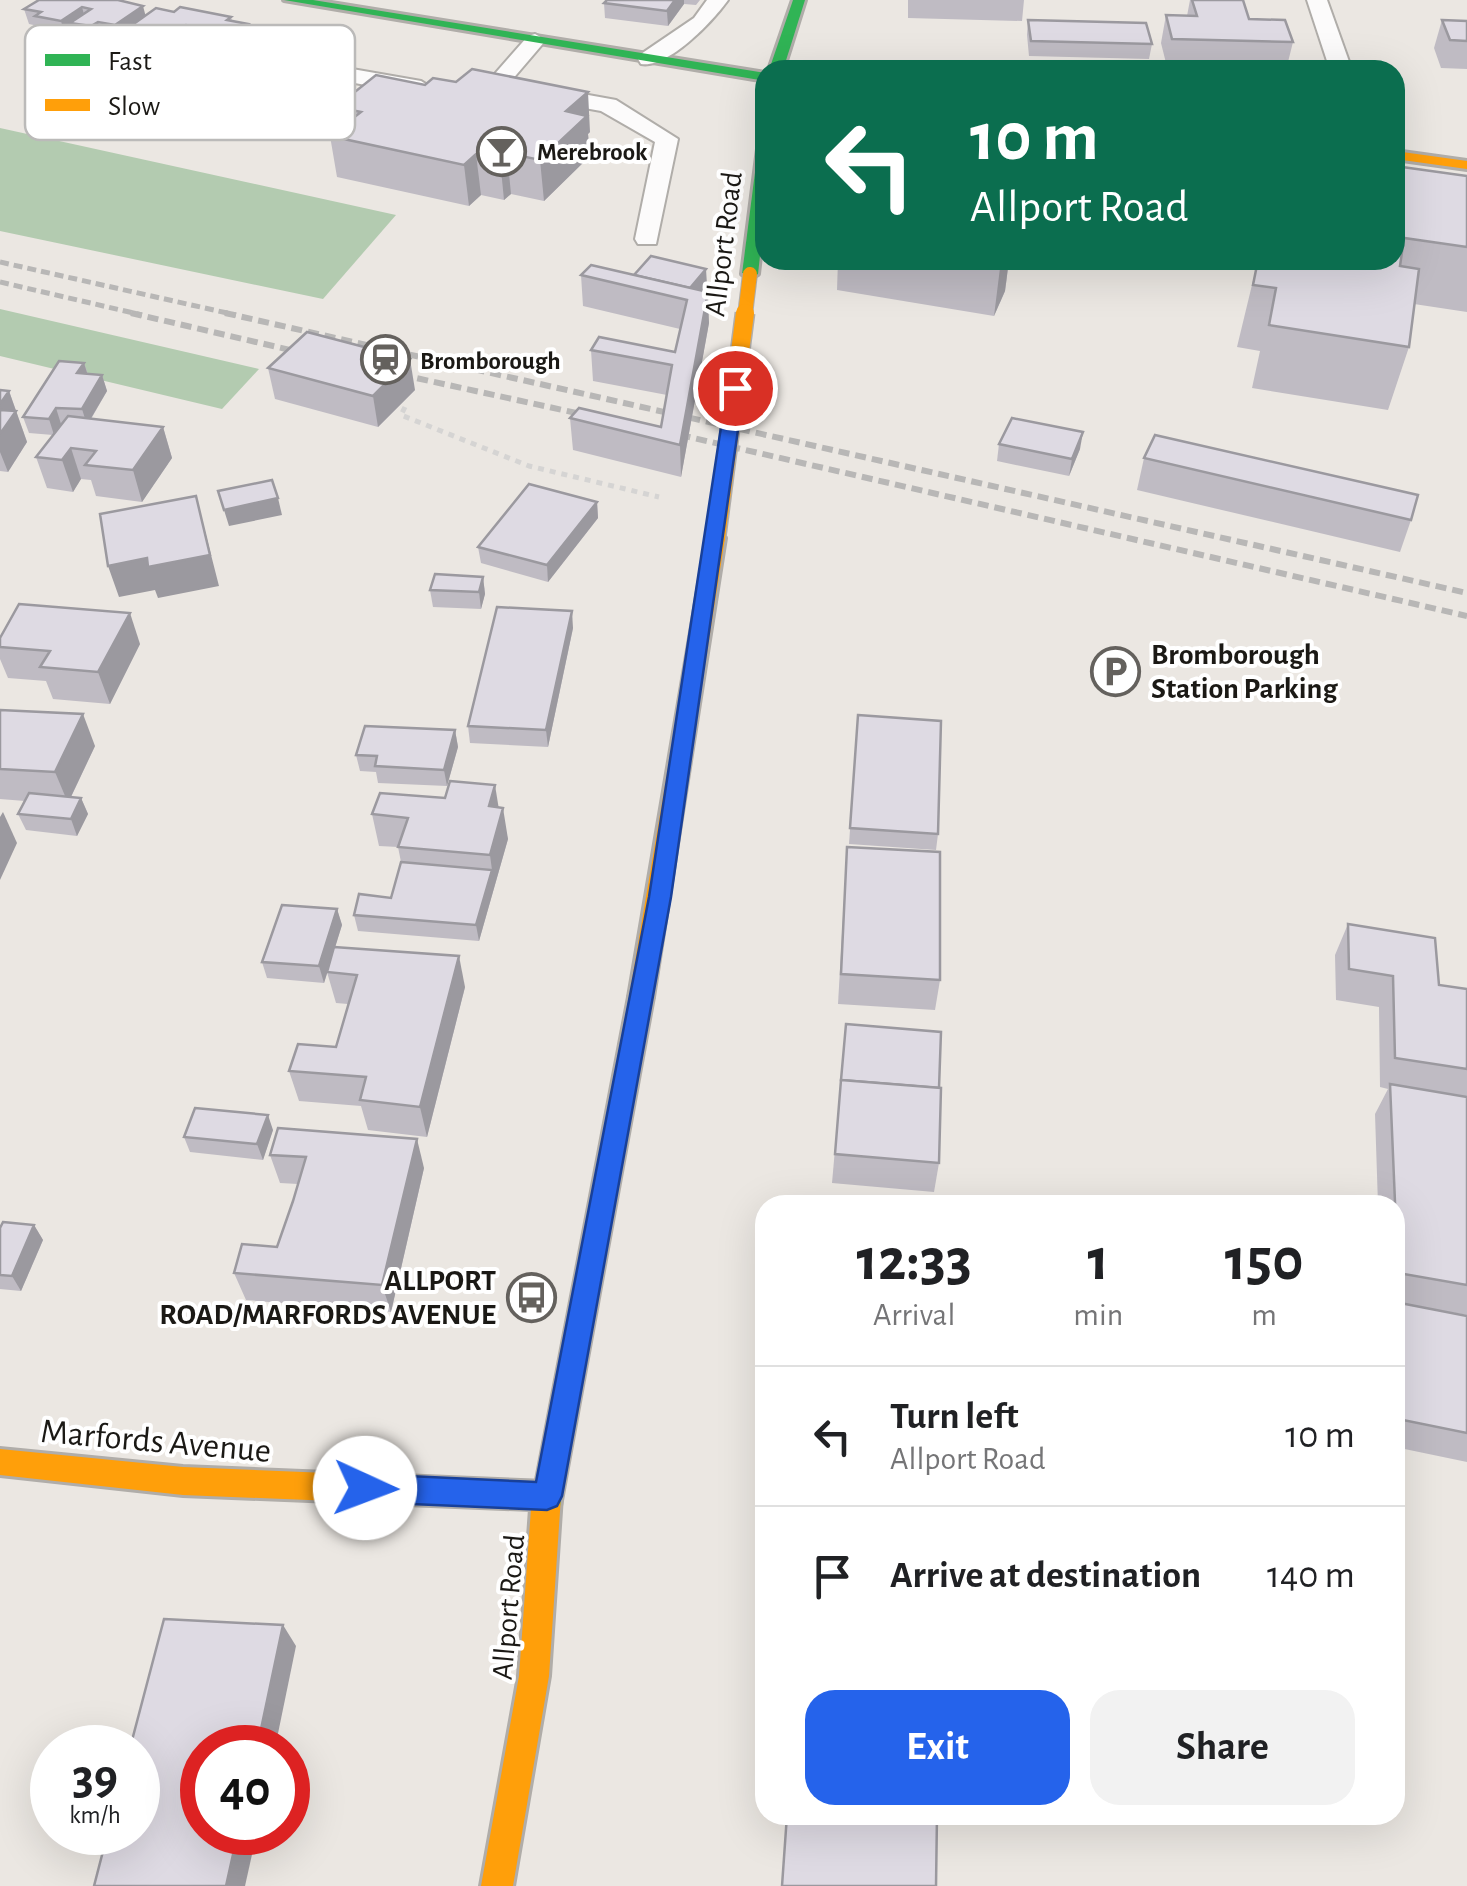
<!DOCTYPE html>
<html lang="en">
<head>
<meta charset="utf-8">
<style>
	:root { --surface:#fff; --page:#f2f2f2; --text:#202124; --muted:#757577; --line:#e0e0e0; --accent:#2563eb }
	body { margin:0; font-family:"Alegreya Sans",sans-serif; background:var(--page); color:var(--text); height:100vh; display:flex; flex-direction:column; font-size:38px; white-space:nowrap }
	* { box-sizing:border-box; margin:0 }
	p { font-size:32px; color:var(--muted) }
	.icon { flex:none; width:55px; height:55px; fill:none; stroke:currentColor; stroke-width:2; stroke-linecap:round; stroke-linejoin:round }
	.map { position:relative; flex:1; overflow:hidden }
	.drawer { position:absolute; left:755px; top:1195px; width:650px; height:630px; display:flex; flex-direction:column; background:var(--surface); border-radius:30px; box-shadow:0 10px 40px #0002 }
	.drawer>* { flex:none }
	.top-card { position:absolute; left:755px; top:60px; width:650px; height:210px; border-radius:30px; box-shadow:0 10px 40px #0002; background:#0b6e4f; color:#fff; overflow:hidden }
	.speed { position:absolute; left:30px; top:1725px; display:flex; gap:20px; font-size:50px; font-weight:700; text-align:center }
	.speed>* { display:grid; place-content:center; width:130px; height:130px; border-radius:50%; background:var(--surface); box-shadow:0 10px 40px #0002; line-height:1 }
	.speed small { font-size:25px; font-weight:400 }
	.speed .limit { border:15px solid #d22; background:#fff; color:#111 }
	.pin { position:absolute; display:grid; place-items:center; width:85px; height:85px; color:#fff; margin:-42px; border:5px solid #fff; border-radius:50%; box-shadow:0 2px 10px #0007 }
	.me { position:absolute; width:110px; margin:-55px; rotate:92deg; stroke-linejoin:round; filter:drop-shadow(0 0 8px #0008) }
	.turn { display:flex; align-items:center; gap:35px; height:210px; padding:0 50px; font-size:45px }
	.turn .icon { width:130px; height:130px; stroke-width:2.5 }
	.turn b { display:block; font-size:70px; line-height:85px }
	.eta { display:flex; justify-content:space-evenly; align-items:center; height:170px; text-align:center }
	.eta b { font-size:60px; font-weight:700; line-height:70px }
	.primary-button { display:flex; gap:20px; margin-top:auto; padding:20px 50px }
	.primary-button a { flex:1; height:115px; border-radius:30px; background:var(--accent); color:#fff; font-size:40px; font-weight:700; line-height:115px; text-align:center }
	.primary-button a+a { background:var(--page); color:var(--text) }
	ul { padding:0; list-style:none }
	li { display:flex; align-items:center; gap:30px; height:140px; padding:0 50px; border-top:2px solid var(--line) }
	li div { flex:1 }
	li b { display:block; font-size:38px }
	li em { font-style:normal }
	.map>svg:first-child { display:block }
	.forest { fill:#b3cbb0 }
	.lines { fill:none; stroke-linecap:round; stroke-linejoin:round }
	.lane-casing { stroke:#b0ada9; stroke-width:4 }
	.fast-casing { stroke:#b0ada9; stroke-width:6 }
	.slow-casing { stroke:#b0ada9; stroke-width:6 }
	.path { stroke:#d5d4d3; stroke-width:5; stroke-dasharray:6 6; stroke-linecap:butt }
	.lane { fill:#fcfbfb; fill-rule:evenodd }
	.fast { fill:#30b455; fill-rule:evenodd }
	.slow { fill:#ff9f0a; fill-rule:evenodd }
	.rail-far1 { stroke:#b8b7b6; stroke-width:5; stroke-dasharray:9 5; stroke-linecap:butt }
	.rail { stroke:#b8b7b6; stroke-width:6; stroke-dasharray:11 6; stroke-linecap:butt }
	.slow-bridge-far1-casing { stroke:#b0ada9; stroke-width:16; stroke-linecap:butt }
	.slow-bridge-casing { stroke:#b0ada9; stroke-width:21; stroke-linecap:butt }
	.slow-bridge-far1 { stroke:#ff9f0a; stroke-width:14 }
	.slow-bridge { stroke:#ff9f0a; stroke-width:18 }
	.wall { fill:#bfbbc3 }
	.shaded-wall { fill:#9b999f }
	.building { fill:#dedae3; stroke:#9b999f; stroke-width:2.5 }
	.route { fill:#2563eb; stroke:#184099; stroke-width:2.5 }
	.labels { text-anchor:middle; stroke-width:8; stroke-linejoin:round; paint-order:stroke }
	.far-poi-label { font-size:25px; font-weight:bold; fill:#1b1915; stroke:#fff; text-anchor:start }
	.street-label { font-size:30px; fill:#1b1915; stroke:#fff }
	.poi-label { font-size:30px; font-weight:bold; fill:#1b1915; stroke:#fff; text-anchor:start }
	.near-street-label { font-size:35px; fill:#1b1915; stroke:#fff }
	.key { fill:#fff; stroke:#bbbab9; stroke-width:2.5 }
	.key-label { font-size:28px; fill:#1b1915 }
</style>
</head>
<body>
<div class="map">
<svg width="1467" height="1886" viewBox="0 0 1467 1886">
	<rect width="100%" height="100%" fill="#ebe7e2"/>
	<g class="forest">
		<path d="M0,128L396,215L323,299L0,231Z"/>
		<path d="M0,309L259,369L222,409L0,356Z"/>
	</g>
	<g class="lines">
		<defs>
			<g id="lane">
				<path d="M707,0H728C713,21 668,69 641,64L638,59L641,54L694,18Z"/>
				<path d="M1307,0H1327L1352,70H1330Z"/>
				<path d="M535,34L546,40L511,81L616,100L678,139L656,244H638L635,239L655,142L601,111L496,92L485,85L528,36Z"/>
				<path d="M335,66L421,81L432,88L421,95L327,78L324,73Z"/>
			</g>
			<g id="fast">
				<path d="M284,0H313L765,73V81Z"/>
				<path d="M793,0H805L783,70H769Z"/>
				<path d="M765,145V210L758,274L750,279L742,274L758,149Z"/>
				<path d="M641,988L649,991L653,997L560,1506L556,1516L546,1520L536,1516L532,1506L629,997L633,991Z"/>
			</g>
			<g id="slow">
				<path d="M1395,151L1467,161V169L1395,159Z"/>
				<path d="M716,532L725,538L653,997L649,1003H633L629,997L707,538Z"/>
				<path d="M0,1449L183,1467L547,1482L557,1486L561,1496L549,1676L513,1886H481L519,1676L531,1509L183,1495L0,1475Z"/>
			</g>
		</defs>
		<use href="#lane" class="lane-casing"/>
		<use href="#fast" class="fast-casing"/>
		<use href="#slow" class="slow-casing"/>
		<path class="path" d="M405,407L401,415L529,466L659,497"/>
		<use href="#lane" class="lane"/>
		<use href="#fast" class="fast"/>
		<use href="#slow" class="slow"/>
		<g class="rail-far1">
			<path d="M0,262L236,315"/>
			<path d="M0,282L142,315"/>
		</g>
		<g class="rail">
			<path d="M131,313L316,356"/>
			<path d="M225,313L1467,593"/>
			<path d="M384,371L604,419"/>
			<path d="M663,431L1467,616"/>
		</g>
		<defs>
			<path id="slow-bridge-far1" d="M745,315L750,274"/>
			<path id="slow-bridge" d="M716,538L745,313"/>
		</defs>
		<use href="#slow-bridge-far1" class="slow-bridge-far1-casing"/>
		<use href="#slow-bridge" class="slow-bridge-casing"/>
		<use href="#slow-bridge-far1" class="slow-bridge-far1"/>
		<use href="#slow-bridge" class="slow-bridge"/>
	</g>
	<g class="wall">
		<path d="M39,0L146,16L174,12L231,17L232,21L248,24L251,39L226,58L179,56L178,48L169,54L132,42L129,33L119,39L102,36L95,41L75,37L73,30L65,36L40,31L38,26L29,24L24,9Z"/>
		<path d="M607,0H700L696,5L684,4L668,26L605,18L604,3Z"/>
		<path d="M908,0H1024L1022,21L908,18Z"/>
		<path d="M1190,0H1243L1249,19L1293,42L1286,70L1167,67L1161,43L1166,15L1187,16Z"/>
		<path d="M1028,20L1152,44L1149,59L1029,56L1027,35Z"/>
		<path d="M1442,20L1467,21V69L1441,68L1434,48Z"/>
		<path d="M336,107L590,132L588,134L590,156L544,201L511,194L504,200L481,195L469,206L337,177L330,136L340,129Z"/>
		<path d="M1395,166L1467,176V312L1414,304L1409,347L1388,410L1252,388L1260,351L1237,347L1258,260H1395Z"/>
		<path d="M838,260H1009L1005,291L994,316L837,290Z"/>
		<path d="M581,275H634L707,285L702,290L709,323L681,477L573,450L570,418L661,427L667,395L593,381L591,350L675,352L680,329L583,306Z"/>
		<path d="M84,363L88,374L102,375L107,391L91,419L163,427L172,458L142,502L96,496L91,480L81,479L73,492L47,488L36,457L53,435L29,433L23,417Z"/>
		<path d="M268,368L415,390L378,427L275,399Z"/>
		<path d="M0,390L9,391L27,442L8,472L0,471Z"/>
		<path d="M999,444L1080,449L1069,476L997,461Z"/>
		<path d="M1144,458L1411,520L1400,552L1137,490Z"/>
		<path d="M597,502L598,518L548,582L481,563L478,547Z"/>
		<path d="M483,577L485,594L481,609L433,607L430,590Z"/>
		<path d="M573,628L548,747L470,743L468,726Z"/>
		<path d="M0,638L140,644L110,704L53,699L46,681L8,678L0,659Z"/>
		<path d="M0,710L95,746L71,797L81,798L88,814L77,836L26,830L18,814L25,801L0,799Z"/>
		<path d="M858,715L938,834L936,850L849,844Z"/>
		<path d="M455,730L458,747L447,786L378,783L376,772L360,771L356,755Z"/>
		<path d="M498,807L508,839L479,941L358,931L354,915L391,898L401,862L398,847L379,846L372,814Z"/>
		<path d="M847,847L940,980L935,1010L838,1004Z"/>
		<path d="M337,909L342,925L335,947L465,987L427,1137L368,1130L361,1106L299,1101L289,1071L336,1047L348,1004L336,1003L327,972L330,964L324,983L267,978L262,962Z"/>
		<path d="M1348,924L1439,985L1467,989V1315L1403,1304L1467,1316V1462L1395,1447V1205H1378L1375,1114L1388,1089L1380,1087L1379,1007L1336,1000L1335,955Z"/>
		<path d="M846,1024L939,1088V1163L934,1192L832,1183Z"/>
		<path d="M278,1128L424,1168L391,1312L246,1300L234,1273L277,1247L298,1184L280,1183L270,1155Z"/>
		<path d="M273,1130L263,1160L190,1152L184,1137Z"/>
		<path d="M34,1225L43,1240L21,1291L0,1289V1228Z"/>
	</g>
	<g class="shaded-wall">
		<path d="M675,0H684V4L668,26L667,11Z"/>
		<path d="M143,6L147,21L128,28L129,33L119,39L115,25Z"/>
		<path d="M82,7L86,22L70,23L73,30L65,36L61,21Z"/>
		<path d="M98,22L102,36L95,41L91,26Z"/>
		<path d="M248,24L251,39L226,58L222,43Z"/>
		<path d="M186,25L189,40L176,41L178,48L169,54L165,39Z"/>
		<path d="M588,92L590,132L588,134L590,156L544,201L540,160L566,111Z"/>
		<path d="M507,153L511,194L504,200L500,159Z"/>
		<path d="M476,154L481,195L469,206L464,165Z"/>
		<path d="M1001,260H1009L1005,291L994,316Z"/>
		<path d="M706,269L707,285L687,307V300L680,298Z"/>
		<path d="M708,292L709,323L681,477L680,445Z"/>
		<path d="M410,359L415,390L378,427L373,396Z"/>
		<path d="M84,363L89,379L77,373Z"/>
		<path d="M102,375L107,391L87,425L82,409Z"/>
		<path d="M9,391L27,442L8,472L0,452V404Z"/>
		<path d="M56,408L61,424L54,435L49,419Z"/>
		<path d="M163,427L172,458L142,502L133,470Z"/>
		<path d="M1083,432L1080,449L1069,476L1072,459Z"/>
		<path d="M71,448L81,479L73,492L62,460Z"/>
		<path d="M196,496L219,586L158,598L155,590L119,597L108,566Z"/>
		<path d="M278,498L282,515L229,526L224,510Z"/>
		<path d="M597,502L598,518L548,582L547,565Z"/>
		<path d="M483,577L485,594L481,609L479,592Z"/>
		<path d="M572,611L573,628L548,747L546,730Z"/>
		<path d="M130,613L140,644L110,704L98,672Z"/>
		<path d="M83,714L95,746L68,803L55,772Z"/>
		<path d="M455,730L458,747L447,786L444,770Z"/>
		<path d="M495,785L500,816L489,806Z"/>
		<path d="M81,798L88,814L77,836L71,819Z"/>
		<path d="M503,808L508,839L479,941L476,925L492,870L490,855Z"/>
		<path d="M3,812L17,843L0,880V817Z"/>
		<path d="M337,909L342,925L324,983L319,966Z"/>
		<path d="M459,956L465,987L427,1137L420,1107Z"/>
		<path d="M268,1115L273,1130L263,1160L257,1144Z"/>
		<path d="M417,1139L424,1168L391,1312L382,1285Z"/>
		<path d="M34,1225L43,1240L21,1291L12,1276Z"/>
		<path d="M283,1625L296,1646L275,1748H257Z"/>
		<path d="M238,1832H257L245,1886H226Z"/>
	</g>
	<g class="building">
		<path d="M39,0H118L143,6L115,25L98,22L91,26L70,23L91,9L82,7L61,21L35,16L41,12L24,9Z"/>
		<path d="M607,0H675L667,11L604,3Z"/>
		<path d="M1192,0H1243L1249,19L1285,20L1293,42L1172,39L1166,15L1197,16Z"/>
		<path d="M180,7L231,17L227,20L248,24L222,43L176,41L196,27L186,25L165,39L128,28L156,8L174,12Z"/>
		<path d="M1028,20L1146,23L1152,44L1031,41Z"/>
		<path d="M1442,20L1467,21V41L1450,40Z"/>
		<path d="M472,69L588,92L566,111L587,116L540,160L507,153L500,159L476,154L464,165L330,136L361,112L336,107L376,75L425,85L433,78L456,82Z"/>
		<path d="M1395,166L1467,176V247L1404,238L1400,266L1419,269L1409,347L1269,325L1276,288L1253,285L1258,260H1395Z"/>
		<path d="M651,256L706,269L690,288L634,275Z"/>
		<path d="M591,265L708,292L680,445L570,418L579,408L661,427L672,365L591,350L599,337L675,352L687,300L581,275Z"/>
		<path d="M307,332L410,359L373,396L268,368Z"/>
		<path d="M59,361L84,363L77,373L102,375L82,409L56,408L49,419L23,417Z"/>
		<path d="M0,390L9,391L0,404Z"/>
		<path d="M0,410L16,411L0,434Z"/>
		<path d="M68,416L163,427L133,470L85,465L96,451L71,448L62,460L36,457Z"/>
		<path d="M1012,418L1083,432L1072,459L999,444Z"/>
		<path d="M1155,435L1418,495L1411,520L1144,458Z"/>
		<path d="M272,480L278,498L224,510L218,491Z"/>
		<path d="M529,484L597,502L547,565L478,547Z"/>
		<path d="M196,496L210,555L148,567L147,558L108,566L100,514Z"/>
		<path d="M435,574L483,577L479,592L430,590Z"/>
		<path d="M19,604L130,613L98,672L40,667L50,651L0,647V638Z"/>
		<path d="M497,607L572,611L546,730L468,726Z"/>
		<path d="M0,710L83,714L55,772L0,769Z"/>
		<path d="M858,715L941,721L938,834L850,828Z"/>
		<path d="M365,726L455,730L444,770L375,766L377,756L356,755Z"/>
		<path d="M450,781L495,785L489,806L503,808L490,855L398,847L408,818L372,814L380,793L445,798Z"/>
		<path d="M29,793L81,798L71,819L18,814Z"/>
		<path d="M847,847L940,852V980L841,974Z"/>
		<path d="M401,862L492,870L476,925L354,915L359,894L391,898Z"/>
		<path d="M282,905L337,909L319,966L262,962Z"/>
		<path d="M1348,924L1435,938L1439,985L1467,989V1069L1395,1058L1393,976L1349,969Z"/>
		<path d="M334,947L459,956L420,1107L360,1100L366,1077L289,1071L298,1044L336,1047L357,975L327,972Z"/>
		<path d="M846,1024L941,1032L939,1088L841,1080Z"/>
		<path d="M841,1080L941,1088L939,1163L835,1154Z"/>
		<path d="M1390,1084L1467,1097V1285L1398,1273Z"/>
		<path d="M195,1108L268,1115L257,1144L184,1137Z"/>
		<path d="M278,1128L417,1139L382,1285L234,1273L242,1244L277,1247L293,1201L306,1157L270,1155Z"/>
		<path d="M824,1200L885,1205H823Z"/>
		<path d="M3,1222L34,1225L12,1276L0,1275V1228Z"/>
		<path d="M1395,1302L1467,1316V1433L1398,1419Z"/>
		<path d="M164,1619L283,1625L257,1748H202V1832H238L226,1886H94L108,1832H138V1748H130Z"/>
		<path d="M787,1815H937L936,1886H782Z"/>
	</g>
	<path class="route" d="M735,383L744,388L671,897L562,1496L557,1506L547,1510L365,1502L355,1498L351,1488L355,1478L365,1474L536,1482L649,897L727,388Z"/>
	<defs>
		<symbol id="bar-ring" viewBox="-11 -11 22 22"><circle r="9.5" fill="#fff" stroke="#64615d" stroke-width="1.5"/><path d="M-6-5H6L.8 .8V4.5H3.5V6h-7V4.5H-.8V.8Z" fill="#64615d"/></symbol>
		<symbol id="station-ring" viewBox="-11 -11 22 22"><circle r="9.5" fill="#fff" stroke="#64615d" stroke-width="1.5"/><path d="M-3-6H3Q5-6 5-4V2Q5 4 3 4L4.5 6H3L1.5 4h-3L-3 6H-4.5L-3 4Q-5 4-5 2V-4Q-5-6-3-6ZM-3.5-4v3h7v-3ZM-3.5 1v1.5H-2V1ZM2 1v1.5H3.5V1Z" fill="#64615d"/></symbol>
		<symbol id="parking-ring" viewBox="-11 -11 22 22"><circle r="9.5" fill="#fff" stroke="#64615d" stroke-width="1.5"/><path d="M-3.5-5.5H1a3.5 3.5 0 0 1 0 7H-1V5.5H-3.5ZM-1-3.4V-.6H.8a1.4 1.4 0 0 0 0-2.8Z" fill="#64615d"/></symbol>
		<symbol id="bus-ring" viewBox="-11 -11 22 22"><circle r="9.5" fill="#fff" stroke="#64615d" stroke-width="1.5"/><path d="M-5-6H5V4H4V6H2V4H-2V6H-4V4H-5ZM-3.5-4V0h7V-4ZM-3.5 1.2v1.5H-2V1.2ZM2 1.2v1.5H3.5V1.2Z" fill="#64615d"/></symbol>
	</defs>
	<g fill-rule="evenodd">
		<use href="#bar-ring" x="474" y="124" width="55" height="55"/>
		<use href="#station-ring" x="358" y="332" width="55" height="55"/>
		<use href="#parking-ring" x="1088" y="644" width="55" height="55"/>
		<use href="#bus-ring" x="504" y="1270" width="55" height="55"/>
	</g>
	<g class="labels">
		<g class="far-poi-label">
			<text x="537" y="160">Merebrook</text>
			<text x="420" y="369">Bromborough</text>
		</g>
		<g class="street-label">
			<text transform="translate(723 244) rotate(-83)" y="10">Allport Road</text>
			<text transform="translate(508 1607) rotate(-85)" y="10">Allport Road</text>
		</g>
		<g class="poi-label">
			<text x="1151" y="664">Bromborough<tspan x="1151" dy="34">Station Parking</tspan></text>
			<text x="496" y="1290" text-anchor="end">ALLPORT<tspan x="496" dy="34">ROAD/MARFORDS AVENUE</tspan></text>
		</g>
		<g class="near-street-label">
			<text transform="translate(156 1440) rotate(5)" y="12">Marfords Avenue</text>
		</g>
	</g>
	<rect x="25" y="25" width="330" height="115" rx="15" class="key"/>
	<rect x="45" y="54" width="45" height="12" fill="#30b455"/>
	<rect x="45" y="99" width="45" height="12" fill="#ff9f0a"/>
	<g class="key-label">
		<text x="108" y="70">Fast</text>
		<text x="108" y="115">Slow</text>
	</g>
</svg>
<div class="speed"><div>39<small>km/h</small></div><div class="limit">40</div></div>
<div class="pin" style="left:735px;top:388px;background:#d93025"><svg class="icon" aria-label="arrive" viewBox="0 0 24 24"><path d="M6 21V4h12l-3 4 3 4H6"/></svg></div>
<svg class="me" style="left:365px;top:1488px" viewBox="-20 -20 40 40"><circle r="19" fill="#fff"/><path d="M0-13L10 11 0 6-10 11z" fill="#2563eb"/></svg>
<div class="top-card">
<div class="turn"><svg class="icon" aria-label="left" viewBox="0 0 24 24"><path d="M17 20v-9H6M10 6l-5 5 5 5"/></svg><div><b>10 m</b>Allport Road</div></div>
</div>
<section class="drawer">
<div class="eta">
<div><b>12:33</b><p>Arrival</p></div>
<div><b>1</b><p>min</p></div>
<div><b>150</b><p>m</p></div>
</div>
<ul>
<li><svg class="icon" aria-label="left" viewBox="0 0 24 24"><path d="M17 20v-9H6M10 6l-5 5 5 5"/></svg><div><b>Turn left</b><p>Allport Road</p></div><em>10 m</em></li>
<li><svg class="icon" aria-label="arrive" viewBox="0 0 24 24"><path d="M6 21V4h12l-3 4 3 4H6"/></svg><div><b>Arrive at destination</b></div><em>140 m</em></li>
</ul>
<div class="primary-button"><a>Exit</a><a>Share</a></div>
</section>
</div>
</body>
</html>
